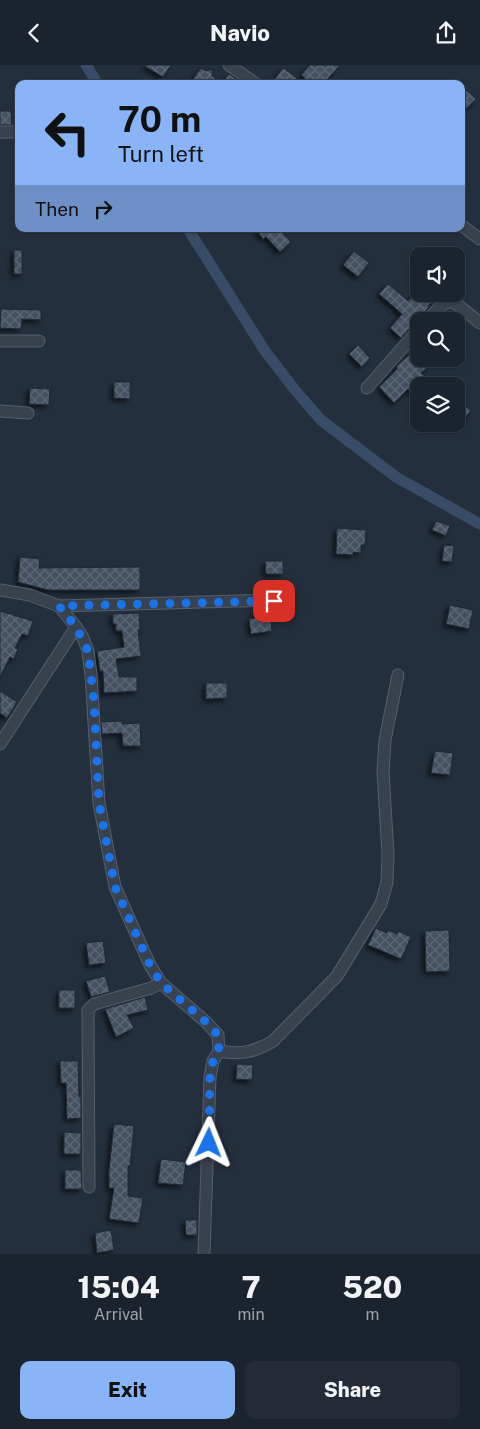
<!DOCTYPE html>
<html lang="en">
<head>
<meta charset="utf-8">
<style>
	:root { --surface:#1b232e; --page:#242b36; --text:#f1f3f6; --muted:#a0a4aa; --line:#39404a; --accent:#8ab4f8 }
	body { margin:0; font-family:"Public Sans",sans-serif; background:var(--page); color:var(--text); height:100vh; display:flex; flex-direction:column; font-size:19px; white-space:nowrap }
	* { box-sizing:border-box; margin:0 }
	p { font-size:16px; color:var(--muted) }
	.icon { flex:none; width:28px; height:28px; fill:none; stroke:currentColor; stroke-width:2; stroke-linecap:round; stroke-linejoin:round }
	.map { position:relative; height:1189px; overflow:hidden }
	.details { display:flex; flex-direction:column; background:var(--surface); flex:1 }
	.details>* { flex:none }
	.guide { position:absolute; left:15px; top:15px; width:450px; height:152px; border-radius:10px; box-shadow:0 1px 4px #0004,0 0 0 1px var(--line); background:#8ab4f8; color:#111; overflow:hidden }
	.controls { position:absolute; left:410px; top:182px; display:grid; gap:10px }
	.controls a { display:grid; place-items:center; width:55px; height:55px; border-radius:10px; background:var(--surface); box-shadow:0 1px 4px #0004,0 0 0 1px var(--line); font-size:25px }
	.pin { position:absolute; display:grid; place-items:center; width:42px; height:42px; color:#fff; margin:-21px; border-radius:10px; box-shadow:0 2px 8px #0006 }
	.me { position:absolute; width:55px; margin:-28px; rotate:2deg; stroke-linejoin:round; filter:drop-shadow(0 0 4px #0008) }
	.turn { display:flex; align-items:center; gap:18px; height:105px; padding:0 20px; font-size:22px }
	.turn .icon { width:65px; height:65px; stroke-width:2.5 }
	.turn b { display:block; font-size:35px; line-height:42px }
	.then { display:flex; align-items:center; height:48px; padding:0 20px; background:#0003; gap:10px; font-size:19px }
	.eta { display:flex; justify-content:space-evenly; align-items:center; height:85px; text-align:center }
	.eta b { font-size:30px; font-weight:800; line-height:35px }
	.action { display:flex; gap:10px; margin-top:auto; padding:10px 20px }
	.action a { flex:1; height:58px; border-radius:10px; background:var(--accent); color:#111; font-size:20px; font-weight:800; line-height:58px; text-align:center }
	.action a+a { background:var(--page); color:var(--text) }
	header { display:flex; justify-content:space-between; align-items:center; height:65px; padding:0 20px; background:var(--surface); font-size:22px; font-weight:800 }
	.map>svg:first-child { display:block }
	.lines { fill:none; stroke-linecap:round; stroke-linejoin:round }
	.canal { stroke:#394c67; stroke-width:11 }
	.building { fill:url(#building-cross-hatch); stroke:#1f2835; filter:url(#shadow) }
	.street-casing { stroke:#565f6c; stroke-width:13 }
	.street { stroke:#38414e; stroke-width:11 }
	.route { stroke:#1a73e8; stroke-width:9; stroke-dasharray:0 16.2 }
</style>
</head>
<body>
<header><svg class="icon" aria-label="back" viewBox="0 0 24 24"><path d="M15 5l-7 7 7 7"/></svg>Navio<svg class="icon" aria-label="share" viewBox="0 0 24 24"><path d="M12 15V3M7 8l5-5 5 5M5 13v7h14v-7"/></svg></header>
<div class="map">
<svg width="480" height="1189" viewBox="0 0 480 1189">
	<defs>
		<pattern id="building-cross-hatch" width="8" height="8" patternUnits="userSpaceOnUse" patternTransform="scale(1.25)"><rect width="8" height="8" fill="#455162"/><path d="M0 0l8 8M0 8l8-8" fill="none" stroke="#5d6877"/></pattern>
		<filter id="shadow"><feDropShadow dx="-3" dy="3" stdDeviation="2.5" flood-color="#0009"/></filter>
	</defs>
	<rect width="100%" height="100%" fill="#242f3e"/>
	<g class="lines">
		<g class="canal">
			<path d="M86,0L98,19"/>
			<path d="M188,164L265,286L295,325L321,355L396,412L480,459"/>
		</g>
	</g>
	<g class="building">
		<path d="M143,0H171L163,12Z"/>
		<path d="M310,0H340L323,19H311L301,10Z"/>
		<path d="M201,3L206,6L212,4V11L222,18L229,9L240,17L239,19H200L193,14Z"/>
		<path d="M283,3L297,13L293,19H278L274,15Z"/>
		<path d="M466,25L476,34L461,49V30Z"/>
		<path d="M0,46H11L12,60H0Z"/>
		<path d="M256,164H279L291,177L280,187L266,172L263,174Z"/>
		<rect x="14" y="185" width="8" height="24"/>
		<path d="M354,186L369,198L358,212L343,200Z"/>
		<path d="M388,219L408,236L415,229H428L434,234L428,241L429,242L401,273L390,263L402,249L379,229Z"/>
		<path d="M1,244L41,245V255L22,254L21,264L0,263Z"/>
		<path d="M358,280L370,293L362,302L349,289Z"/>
		<path d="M415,285L419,289V294H423L429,301L421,308L439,321H419V332L408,324L394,338L379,322L397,304V301Z"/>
		<path d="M114,317H130V334L114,333Z"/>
		<path d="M30,323L50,324L49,340L29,339Z"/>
		<path d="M456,335L471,345L464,355L456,349Z"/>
		<path d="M436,456L450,461L446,471L432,465Z"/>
		<path d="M337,463L366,465L365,480H361V488L353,487V490L336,489Z"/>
		<path d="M444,480L454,481L452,497L442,496Z"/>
		<path d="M20,492L40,494L39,503L140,502V525H48L18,517Z"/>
		<path d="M265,496H283V509H266Z"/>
		<path d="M450,540L473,545L469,564L446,559Z"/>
		<path d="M0,546L33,556L28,571L22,569L15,583L18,584L14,594L10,592L0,612Z"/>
		<path d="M270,547L272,566L251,569L249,554L255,553L254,548Z"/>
		<path d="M139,548L140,565H138L141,591L116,594L119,612H137V626L104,628L103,606H100L97,586L124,582L122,566H116V559H113V549Z"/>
		<path d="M206,618H227V633L206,634Z"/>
		<path d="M0,626L17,637L7,653L0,648Z"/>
		<path d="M122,656V659L140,658L141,681H123L122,668L102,669L101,657Z"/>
		<path d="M435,686L453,688L450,710L431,708Z"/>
		<path d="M376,863L387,868L388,865L397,869L398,866L411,872L401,894L368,880Z"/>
		<path d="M449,865L450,906L426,907L425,866Z"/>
		<path d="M103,876L106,898L89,900L86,878Z"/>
		<path d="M105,911L110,927L91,932L86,916Z"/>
		<rect x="59" y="925" width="16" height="18"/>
		<path d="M145,932L148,945L127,950L134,963L116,972L105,944Z"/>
		<path d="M60,996H78L79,1032L81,1031V1053L67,1054L66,1018H61Z"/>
		<path d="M237,999L253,1000L252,1015L236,1014Z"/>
		<path d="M114,1059L134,1061L130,1101H128V1131L143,1133L139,1158L109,1154L114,1123H109V1105Z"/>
		<path d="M64,1067L81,1068V1089H64Z"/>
		<path d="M161,1094L186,1097L183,1120L158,1118Z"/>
		<path d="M65,1105H81L82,1124H65Z"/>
		<path d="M185,1155H197V1170H186Z"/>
		<path d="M111,1165L114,1185L97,1188L95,1168Z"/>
	</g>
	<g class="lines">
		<defs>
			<g id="street">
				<path d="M229,0L256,19"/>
				<path d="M0,67H19"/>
				<path d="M461,160L480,174"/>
				<path d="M426,256L442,240L450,236L458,240L480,258"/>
				<path d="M0,276H39"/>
				<path d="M367,323L419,264"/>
				<path d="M0,346L28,348"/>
				<path d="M0,525L30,530L59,541L76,562L83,573L88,586L91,610L99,738L115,822L150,900L161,918L206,957L218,970L219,986L213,996L210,1012L204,1189"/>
				<path d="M59,541L274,535"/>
				<path d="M0,679L76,562"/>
				<path d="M219,986C241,990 255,987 273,976L337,911L381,839L387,817L388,790L383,707L385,675L398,610"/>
				<path d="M89,1122L88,945L94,939L151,923L161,918"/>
			</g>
		</defs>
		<use href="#street" class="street-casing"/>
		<use href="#street" class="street"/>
	</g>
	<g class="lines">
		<path class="route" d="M209,1078L210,1012L213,996L219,986L218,970L206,957L161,918L150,900L115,822L99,738L94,636L88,586L76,562L59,541L274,536"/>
	</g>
</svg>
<div class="controls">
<a><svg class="icon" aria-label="sound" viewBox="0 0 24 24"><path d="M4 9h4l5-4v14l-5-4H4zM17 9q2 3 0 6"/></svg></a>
<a><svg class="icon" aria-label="search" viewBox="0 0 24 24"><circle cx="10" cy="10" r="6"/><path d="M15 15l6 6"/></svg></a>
<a><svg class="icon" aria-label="layers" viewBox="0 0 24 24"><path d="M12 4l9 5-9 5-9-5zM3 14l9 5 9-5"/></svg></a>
</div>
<div class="pin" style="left:274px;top:536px;background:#d93025"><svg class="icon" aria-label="arrive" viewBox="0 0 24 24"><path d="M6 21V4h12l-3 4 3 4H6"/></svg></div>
<svg class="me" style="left:209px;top:1078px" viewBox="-20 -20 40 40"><path d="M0-17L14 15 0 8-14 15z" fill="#1a73e8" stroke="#fff" stroke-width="4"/></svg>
<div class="guide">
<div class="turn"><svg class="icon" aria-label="left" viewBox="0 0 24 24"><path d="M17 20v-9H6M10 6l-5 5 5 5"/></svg><div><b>70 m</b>Turn left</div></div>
<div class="then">Then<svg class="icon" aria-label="right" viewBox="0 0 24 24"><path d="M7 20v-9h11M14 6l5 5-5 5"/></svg></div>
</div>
</div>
<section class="details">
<div class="eta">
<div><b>15:04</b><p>Arrival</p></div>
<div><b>7</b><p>min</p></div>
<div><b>520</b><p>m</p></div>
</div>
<div class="action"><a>Exit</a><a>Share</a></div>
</section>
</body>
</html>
